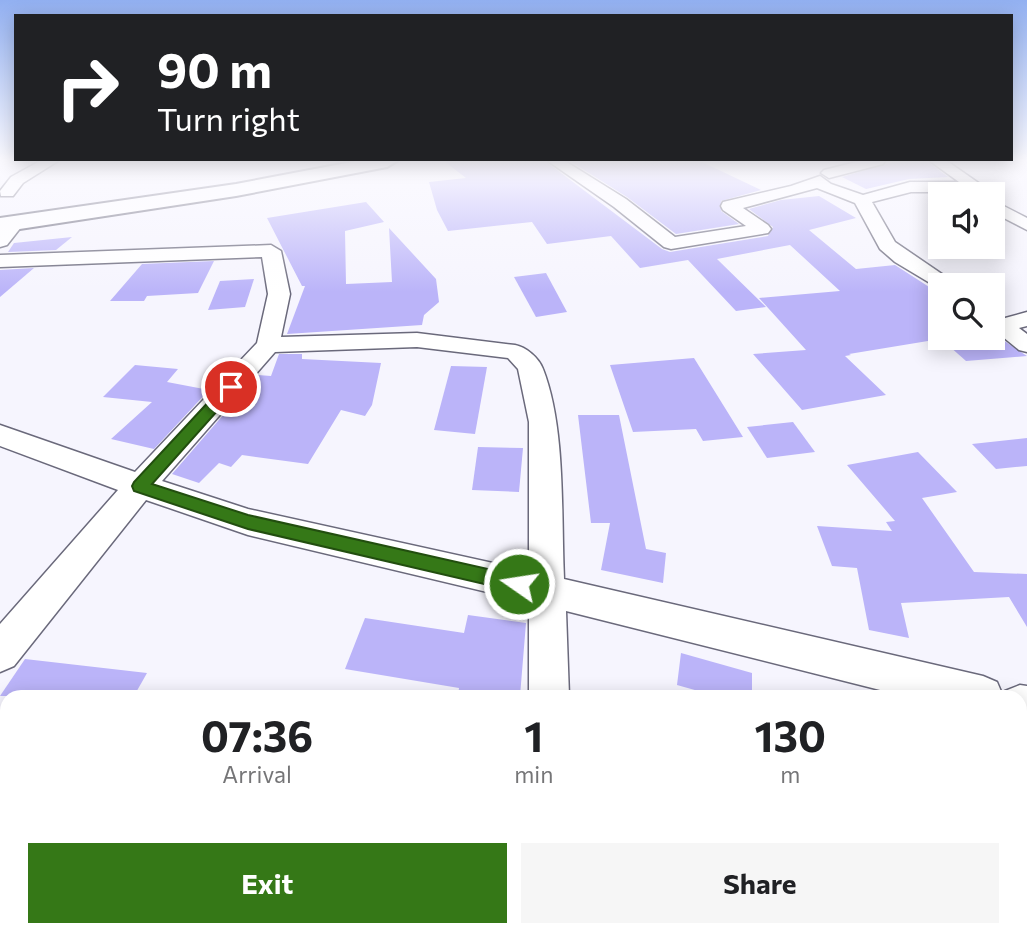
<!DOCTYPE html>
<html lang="en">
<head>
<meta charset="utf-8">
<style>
	:root { --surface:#fff; --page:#f6f6f6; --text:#202124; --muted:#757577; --accent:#357817 }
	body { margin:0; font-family:Commissioner,sans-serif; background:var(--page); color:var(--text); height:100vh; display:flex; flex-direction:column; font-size:26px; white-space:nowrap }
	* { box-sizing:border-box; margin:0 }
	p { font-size:23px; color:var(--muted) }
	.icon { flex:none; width:38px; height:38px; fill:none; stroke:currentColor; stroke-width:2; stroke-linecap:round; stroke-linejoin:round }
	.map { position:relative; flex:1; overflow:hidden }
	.details { position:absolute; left:0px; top:690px; width:1027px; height:247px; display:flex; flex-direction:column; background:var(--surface); border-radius:21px 21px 0 0; box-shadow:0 4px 18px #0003 }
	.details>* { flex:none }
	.banner { position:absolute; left:14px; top:14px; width:999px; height:147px; border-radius:0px; box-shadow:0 4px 18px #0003; background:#202124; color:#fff; overflow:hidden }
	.tools { position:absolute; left:928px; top:182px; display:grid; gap:14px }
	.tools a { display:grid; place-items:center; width:77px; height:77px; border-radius:0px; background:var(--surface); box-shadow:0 4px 18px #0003; font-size:35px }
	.pin { position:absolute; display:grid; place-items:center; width:60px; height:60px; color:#fff; margin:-30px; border:4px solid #fff; border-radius:50%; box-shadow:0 2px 7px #0007 }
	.me { position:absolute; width:77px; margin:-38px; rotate:283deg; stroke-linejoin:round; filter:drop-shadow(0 0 5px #0008) }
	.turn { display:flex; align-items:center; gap:24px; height:147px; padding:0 28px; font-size:32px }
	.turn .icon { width:91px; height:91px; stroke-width:2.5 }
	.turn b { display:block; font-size:49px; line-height:60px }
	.eta { display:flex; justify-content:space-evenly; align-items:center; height:119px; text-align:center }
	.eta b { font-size:42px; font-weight:700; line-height:49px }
	.button { display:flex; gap:14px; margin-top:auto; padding:14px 28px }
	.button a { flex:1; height:80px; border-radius:0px; background:var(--accent); color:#fff; font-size:28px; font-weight:700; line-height:80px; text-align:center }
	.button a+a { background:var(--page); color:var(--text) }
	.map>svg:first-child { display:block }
	.building { fill:#bbb4f9 }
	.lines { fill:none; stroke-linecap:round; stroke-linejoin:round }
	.minor-casing { stroke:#6a697b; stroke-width:3 }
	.trunk-casing { stroke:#6a697b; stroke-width:4 }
	.minor { fill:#fff; fill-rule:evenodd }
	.trunk { fill:#fff; fill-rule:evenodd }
	.route { fill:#357817; stroke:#224e0f; stroke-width:2 }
</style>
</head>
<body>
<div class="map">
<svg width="1027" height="936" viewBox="0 0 1027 936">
	<rect width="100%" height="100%" fill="#f6f5fe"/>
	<g class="building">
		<path d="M444,161H545L662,249L670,252L768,236L773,227L749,209L781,200L819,196L856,218L809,230L856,269L895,265L940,294V339L849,354L851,355L845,356L886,395L802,410L753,354L806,350L759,298L840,291L790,245L717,259L766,307L736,311L688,260L640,268L611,236L547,244L532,222L448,231L437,210L429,182L466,178Z"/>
		<path d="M570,161H700L761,190L721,201V211L739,224L676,234L627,197Z"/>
		<path d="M907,161H927L948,177L909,179L866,189L842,177L886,164Z"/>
		<path d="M366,202L384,222L345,231L346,284L392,282L389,228L436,279L439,302L424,315L422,325L287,334L305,286H302L267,218Z"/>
		<path d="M72,237L56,250L8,252L14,243Z"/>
		<path d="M214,261L198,293L147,296L144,301H110L142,264Z"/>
		<path d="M34,268L0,297V270Z"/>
		<path d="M546,273L567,312L536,317L514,277Z"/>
		<path d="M254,279L245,307L208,310L220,281Z"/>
		<path d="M940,338H1000L1027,356L966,361Z"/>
		<path d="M279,354H302V359L381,363L372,405L365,416L341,410L308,464L242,455L231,467L219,463L199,483L172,474L258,375L271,376Z"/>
		<path d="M694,358L743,437L703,441L696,429L633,432L610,365Z"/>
		<path d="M135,365L178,369L167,382L209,390L154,449L111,439L152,402L103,397Z"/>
		<path d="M451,366L487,367L475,434L434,430Z"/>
		<path d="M578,415H619L646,549L666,553L663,583L601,570L610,523H591Z"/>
		<path d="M793,422L815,452L767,458L747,427Z"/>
		<path d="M1027,438V466L996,469L972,444Z"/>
		<path d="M478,447L523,448L519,492L472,490Z"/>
		<path d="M918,452L957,492L922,498L974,572L1027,574V627L1009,597L901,603L909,638L869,630L857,568L832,566L817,526L892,531L886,522L895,521L847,465Z"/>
		<path d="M468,615L526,623L520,696H458L459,688L345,669L365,618L464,633Z"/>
		<path d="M681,653L752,673V696H716L677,685Z"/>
		<path d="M25,659L147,673L134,696H0Z"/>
	</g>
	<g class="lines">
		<defs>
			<g id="minor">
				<path d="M40,161H58L23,183L13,196H1L0,191L11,177Z"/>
				<path d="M548,161H565L626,199L675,237L746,226L723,210L721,206L723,202L791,186L820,176L831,184L863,195L910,182H959L930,161H947L980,184L978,187L961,192H911L872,202L895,242L958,285H940V289L895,262L880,249L855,203L817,188L743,208L768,225L771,229L768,233L671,249L664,247L614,207Z"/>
				<path d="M860,161H885L883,164L829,178L821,173L824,170Z"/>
				<path d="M992,200L1027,218V230L992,212Z"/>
				<path d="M16,217L25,222L7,245L0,247V229L10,218Z"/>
				<path d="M271,245L281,251L290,294L281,337L417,333L515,345C526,347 539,358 543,369C566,428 561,515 564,579L983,676L997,682L1003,696L1005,691L1020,685L1027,686V728L1020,727V696H904L566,611L569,696H529V602L248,535L146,500L14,666L0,672V624L118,490L0,446V425L135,472L257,343L268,294L262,257L0,267V255ZM417,347L508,358L518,369L529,422V571L248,509L162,481L275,352Z"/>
				<path d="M1027,312V326L1019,328L1027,334V352L1019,350L992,328L994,321Z"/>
				<path d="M563,929H615L616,936H564Z"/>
			</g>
			<path id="trunk" d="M357,161H397L387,167L236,196L0,232V218L236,184Z"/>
		</defs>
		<use href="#minor" class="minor-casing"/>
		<use href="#trunk" class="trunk-casing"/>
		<use href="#minor" class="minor"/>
		<use href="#trunk" class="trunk"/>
	</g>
	<linearGradient id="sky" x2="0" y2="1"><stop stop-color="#92b0f1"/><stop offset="0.55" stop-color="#fbfaff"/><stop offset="1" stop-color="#fbfaff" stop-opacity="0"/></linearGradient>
	<rect width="1027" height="292" fill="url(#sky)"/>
	<path class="route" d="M231,382L238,387L236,390L152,484L248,515L519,576L525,578L528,584L525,590L519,592L248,529L134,491L132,486L134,482L226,383Z"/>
</svg>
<div class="tools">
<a><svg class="icon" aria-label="sound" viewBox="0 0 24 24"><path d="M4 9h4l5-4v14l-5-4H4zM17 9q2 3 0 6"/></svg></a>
<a><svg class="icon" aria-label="search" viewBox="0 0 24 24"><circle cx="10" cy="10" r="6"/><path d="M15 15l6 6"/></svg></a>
</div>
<div class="pin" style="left:231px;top:387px;background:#d93025"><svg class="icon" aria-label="arrive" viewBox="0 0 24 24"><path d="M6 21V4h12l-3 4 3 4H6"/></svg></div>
<svg class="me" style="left:519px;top:584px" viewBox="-20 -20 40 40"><circle r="17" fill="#357817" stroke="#fff" stroke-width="3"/><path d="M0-11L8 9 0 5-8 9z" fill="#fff"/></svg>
<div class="banner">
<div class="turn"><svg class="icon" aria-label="right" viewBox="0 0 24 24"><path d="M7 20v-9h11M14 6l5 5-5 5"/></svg><div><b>90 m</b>Turn right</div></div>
</div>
<section class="details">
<div class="eta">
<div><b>07:36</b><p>Arrival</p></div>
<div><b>1</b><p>min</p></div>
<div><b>130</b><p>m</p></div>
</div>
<div class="button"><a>Exit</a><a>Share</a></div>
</section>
</div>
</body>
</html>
